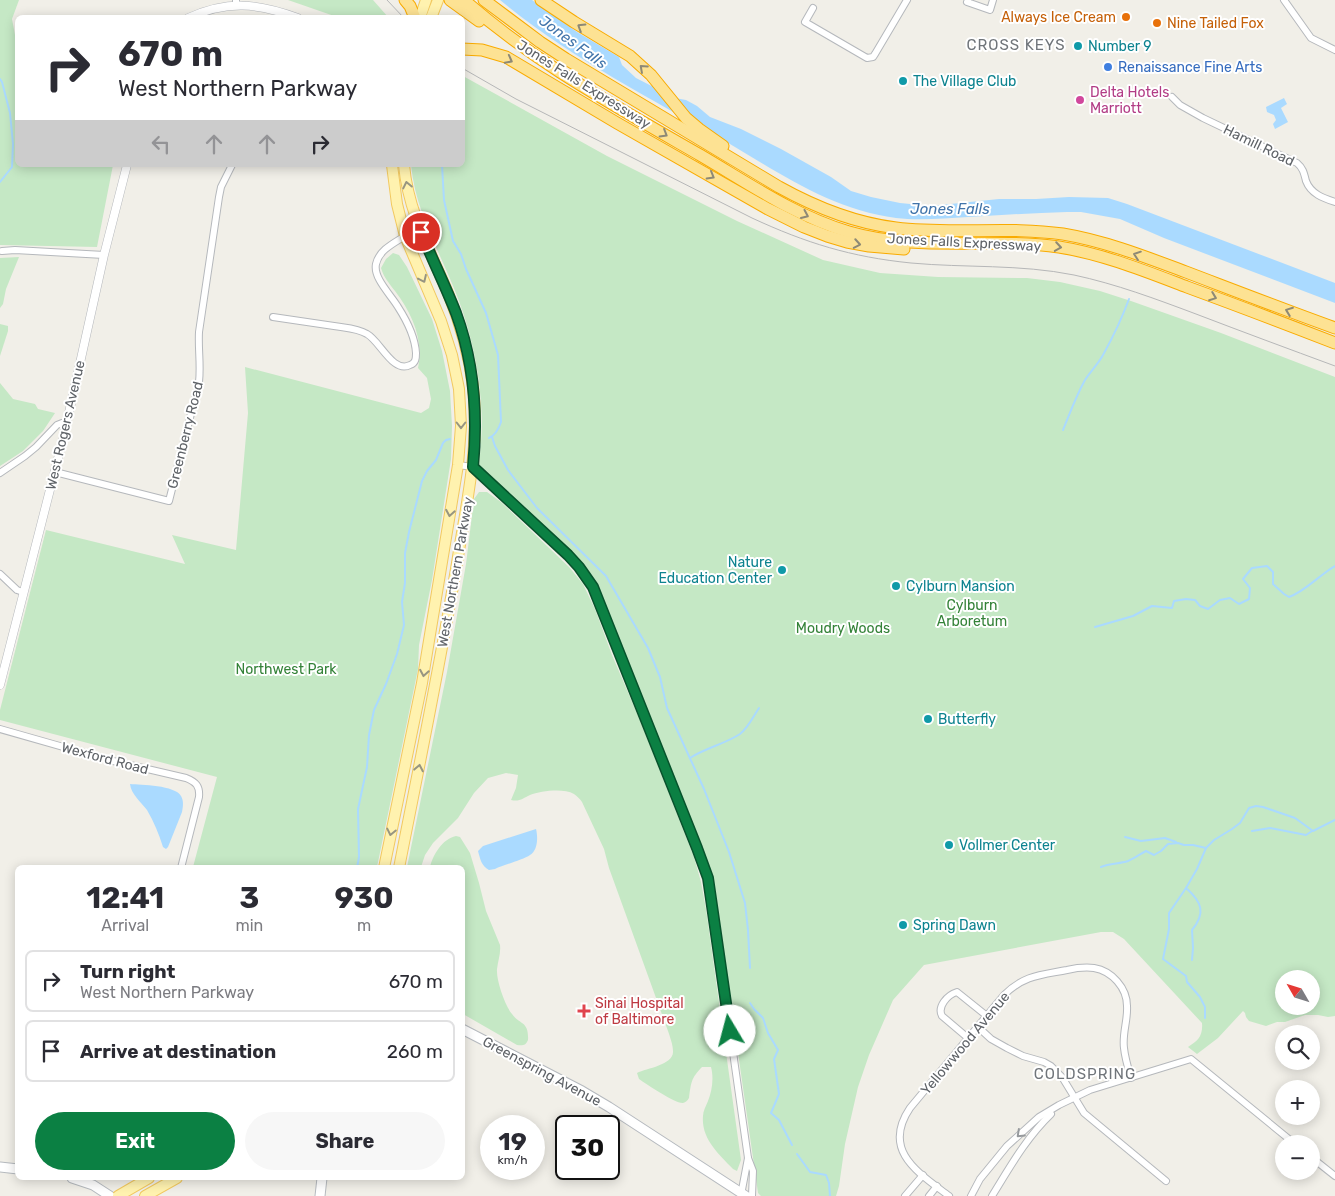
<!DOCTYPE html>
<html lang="en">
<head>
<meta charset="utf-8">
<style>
	:root { --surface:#fff; --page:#f7f7f7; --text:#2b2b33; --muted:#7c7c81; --line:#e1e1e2; --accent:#0b8043 }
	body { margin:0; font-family:Rubik,sans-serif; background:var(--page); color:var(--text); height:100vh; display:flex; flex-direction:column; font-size:19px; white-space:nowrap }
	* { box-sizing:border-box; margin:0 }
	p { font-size:16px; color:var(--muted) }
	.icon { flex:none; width:28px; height:28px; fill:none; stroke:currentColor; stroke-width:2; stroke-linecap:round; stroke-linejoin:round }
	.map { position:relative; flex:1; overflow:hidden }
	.side { position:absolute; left:15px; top:865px; width:450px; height:315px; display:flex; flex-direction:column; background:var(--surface); border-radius:8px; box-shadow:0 2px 12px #0003 }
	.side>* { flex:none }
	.hud { position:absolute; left:15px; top:15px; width:450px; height:152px; border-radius:8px; box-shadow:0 2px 12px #0003; background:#fff; color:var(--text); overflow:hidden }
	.needle { width:32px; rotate:309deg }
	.buttons { position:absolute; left:1275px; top:970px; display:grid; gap:10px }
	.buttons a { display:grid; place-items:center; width:45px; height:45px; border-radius:50%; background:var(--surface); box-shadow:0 2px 12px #0003; font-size:25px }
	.speed { position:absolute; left:480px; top:1115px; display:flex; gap:10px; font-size:25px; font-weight:700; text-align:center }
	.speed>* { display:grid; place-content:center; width:65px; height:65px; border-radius:50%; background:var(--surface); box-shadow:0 2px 12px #0003; line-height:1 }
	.speed small { font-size:12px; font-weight:400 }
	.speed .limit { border:2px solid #111; border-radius:8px; background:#fff; color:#111 }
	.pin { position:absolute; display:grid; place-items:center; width:42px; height:42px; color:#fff; margin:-21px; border:2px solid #fff; border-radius:50%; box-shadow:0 1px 5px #0007 }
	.me { position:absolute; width:55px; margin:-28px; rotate:352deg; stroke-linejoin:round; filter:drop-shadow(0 0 4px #0008) }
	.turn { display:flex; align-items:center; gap:18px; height:105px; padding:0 20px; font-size:22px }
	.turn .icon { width:65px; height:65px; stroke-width:2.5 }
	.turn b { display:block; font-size:35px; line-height:42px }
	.lanes { display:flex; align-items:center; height:48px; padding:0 20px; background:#0003; justify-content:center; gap:25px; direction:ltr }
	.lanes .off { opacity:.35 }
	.eta { display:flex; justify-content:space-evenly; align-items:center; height:85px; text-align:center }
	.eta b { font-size:30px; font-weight:700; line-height:35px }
	.primary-button { display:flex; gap:10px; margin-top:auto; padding:10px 20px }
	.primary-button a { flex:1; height:58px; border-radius:30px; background:var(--accent); color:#fff; font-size:20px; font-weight:700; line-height:58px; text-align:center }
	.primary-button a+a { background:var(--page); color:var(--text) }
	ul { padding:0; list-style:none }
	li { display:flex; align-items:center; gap:15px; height:62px; margin:0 10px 8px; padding:0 10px; border:2px solid var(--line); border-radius:8px }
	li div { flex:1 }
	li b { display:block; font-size:19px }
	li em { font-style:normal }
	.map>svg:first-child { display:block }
	.green { fill:#c5e8c5; fill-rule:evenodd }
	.water { fill:#aadaff }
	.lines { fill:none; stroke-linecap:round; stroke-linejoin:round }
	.stream { stroke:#aadaff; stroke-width:2 }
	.minor-casing { stroke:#b5b8bc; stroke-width:8 }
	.tertiary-casing { stroke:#b5b8bc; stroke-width:9 }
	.secondary-casing { stroke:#b6babf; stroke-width:11 }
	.primary-casing { stroke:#f2c960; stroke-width:12 }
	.motorway-casing { stroke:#f9ab00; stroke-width:13 }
	.minor { stroke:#fff; stroke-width:6 }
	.tertiary { stroke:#fff; stroke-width:8 }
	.secondary { stroke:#fff; stroke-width:9 }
	.primary { stroke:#fff2af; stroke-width:10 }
	.motorway { stroke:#fde293; stroke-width:11 }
	.tram { stroke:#b6b7b8; stroke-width:1 }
	.oneway { stroke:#8e8975 }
	.oneway2 { stroke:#979581 }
	.oneway3 { stroke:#979a9d }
	.route-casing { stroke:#07532c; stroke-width:12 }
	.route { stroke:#0b8043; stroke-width:9 }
	.food-dot { fill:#e8710a; stroke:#fff; stroke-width:2 }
	.culture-dot { fill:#0f9aa8; stroke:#fff; stroke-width:2 }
	.shop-dot { fill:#3f7fe0; stroke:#fff; stroke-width:2 }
	.hotel-dot { fill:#d1479c; stroke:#fff; stroke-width:2 }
	.health-dot { fill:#e0444e; stroke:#fff; stroke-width:2 }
	.labels { text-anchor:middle; stroke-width:4; stroke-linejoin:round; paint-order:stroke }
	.food-label { font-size:14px; fill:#c56008; stroke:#fff; text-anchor:end }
	.culture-label { font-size:14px; fill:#0d838f; stroke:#fff; text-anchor:start }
	.shop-label { font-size:14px; fill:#366cbe; stroke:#fff; text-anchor:start }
	.street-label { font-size:14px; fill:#5f6368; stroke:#fff }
	.hotel-label { font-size:14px; fill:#b23c85; stroke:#fff; text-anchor:start }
	.park-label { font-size:14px; fill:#348238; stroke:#fff }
	.health-label { font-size:14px; fill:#be3a42; stroke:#fff; text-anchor:start }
	.water-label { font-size:15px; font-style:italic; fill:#4174aa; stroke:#fff }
	.neighbourhood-label { font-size:15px; letter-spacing:1px; fill:#70757a; stroke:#fff }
</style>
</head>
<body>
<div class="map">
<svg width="1335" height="1196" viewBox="0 0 1335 1196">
	<rect width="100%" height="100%" fill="#f1efe8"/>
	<g class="green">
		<path d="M0,0H19L12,19L15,35L18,45V165H113L97,247L0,245Z"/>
		<path d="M288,0H373L388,17H337Z"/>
		<path d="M463,76L607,156L737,221L823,260L880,273L938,277L1027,278L1060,282L1100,291L1131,301L1221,333L1335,377V1016L1328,1017L1318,1015H1305L1285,1022H1277L1266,1026L1249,1021L1246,1017L1245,1013L1243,1011L1218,1038L1197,1054L1188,1047C1198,1041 1203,1036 1202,1023L1124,939L1113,932H1101L924,965L893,1000L869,1055L858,1087L845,1144L839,1186L836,1196H761L758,1193L715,891L711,871L702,847L595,581L578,559L479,465C481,445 483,425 481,404C479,369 471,334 459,301C442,255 416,215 411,165H462ZM1284,979H1311V1006H1284Z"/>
		<path d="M393,253L399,255L407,267L432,319L442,351L450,391L452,426L451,459L432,580L419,645L418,669L377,867H193L217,777L0,720V710L46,530L185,564L172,535L236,550L248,413L245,367L421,413L429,408L431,399L427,378L418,368C424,340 412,313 395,291C389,283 384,278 381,268L386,259Z"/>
		<path d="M19,257L6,289L3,304L0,308V258Z"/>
		<path d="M0,324L8,326V331L0,356Z"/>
		<path d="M0,383L13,399L35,404L38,409L55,413L43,431L23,451L0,466Z"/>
		<path d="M479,492H487L501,502L569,567L583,584L595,609L612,655L639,718L694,857L701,882L706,909L741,1160L737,1171L733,1169C719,1154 701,1139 703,1116C703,1111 706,1106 708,1101C712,1091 714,1078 711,1067H702C691,1078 691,1083 689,1098C687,1101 686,1102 683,1103C676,1104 646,1084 639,1079L637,1073C647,1068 674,1065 673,1051C673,1045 670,1037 668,1031L609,868L604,849L582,802C580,799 577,796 574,794C563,788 541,791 530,795C523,798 520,802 511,800L516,788L518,775L506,773L488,778L474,793L458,818L433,843L425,855L421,867H407L447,672L466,564L474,499Z"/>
		<path d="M456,836L460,837L470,853L479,883L486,911L500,945C501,953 498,961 497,969C496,980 505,1006 512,1014C520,1025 529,1021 528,1040C526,1045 523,1046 517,1045L463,1014L462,868L430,867C433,855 442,839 456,836Z"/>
	</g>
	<g class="water">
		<path d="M500,0H532L577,32L619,57L622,65L636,78L675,98L686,100L697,106L710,117L741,129L781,149L831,177L851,191L871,197L900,203L931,206L999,199H1036L1069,197L1108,198L1127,204L1335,283V303L1164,238L1120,219L1081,212H1067C1034,213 1001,215 968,217C945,218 920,221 896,218C832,210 779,173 725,141C648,97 569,57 500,0Z"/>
		<path d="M1284,98L1287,104L1281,108L1288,122L1275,129L1273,124L1276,120L1274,115L1267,112L1266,107Z"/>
		<path d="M130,784C141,785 175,785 181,796C184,801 183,807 182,812L168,847L166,849L163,847C159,834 154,822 147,810C141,802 131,794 130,784Z"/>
		<path d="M536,829C538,837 538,850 530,855C523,860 503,865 495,869L489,870C481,866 480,858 478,851L483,846Z"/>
	</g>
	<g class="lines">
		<g class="stream">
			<path d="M0,79L2,82L10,113L13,144L12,167L0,182"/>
			<path d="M442,165L444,200L453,241L461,254L466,269L486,313L498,355L501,422C499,428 496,435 489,438"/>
			<path d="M1063,430C1070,413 1076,396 1085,380C1091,371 1098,364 1103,355C1113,337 1122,318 1129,299"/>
			<path d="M492,437L495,446L508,470L537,508L606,576L648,648L660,677L667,708L704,789L729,852L745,903L748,930L750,968"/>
			<path d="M1095,627L1133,616L1152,606L1172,608L1174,601L1186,599L1195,600L1200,606L1208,609L1220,600L1230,598L1239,604L1249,599L1250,588L1243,579L1252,568L1267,566L1273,572V584L1284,594L1289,597C1306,591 1319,575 1335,566"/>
			<path d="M690,758C705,748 725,744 740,734C748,728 753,717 759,708"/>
			<path d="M1252,831L1270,828L1306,835L1312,831"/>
			<path d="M1125,837L1141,841L1165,838L1176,842"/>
			<path d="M1101,867C1110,863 1119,864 1128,861C1135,858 1140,854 1146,851L1154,855L1161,851L1168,844L1178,843L1184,845H1193L1206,848"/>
			<path d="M357,868L359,857L358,809L367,767L369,735L374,710L386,684L397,654L404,625L402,602L405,583V553L409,532L422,481L427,471L436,460L443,443L446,440L450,439"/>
			<path d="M1186,888C1202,902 1206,913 1192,930L1193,948L1192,960"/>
			<path d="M750,1003L754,1009L763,1018L768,1033L778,1050L774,1059L779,1094L771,1113L779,1120L792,1145"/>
			<path d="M1205,1018V1007L1200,997L1187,982L1186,976L1163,959L1169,929V913L1186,888L1197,869L1206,848L1214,840L1232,829L1240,823L1249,808L1256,806L1263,807L1295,818L1313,831L1335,820"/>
			<path d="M797,1154L810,1172L826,1175L829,1183L830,1196"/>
		</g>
		<defs>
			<g id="minor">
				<path d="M968,0L967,2L990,10L993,0"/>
				<path d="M1284,0L1311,38L1335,50"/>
				<path d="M236,2V0"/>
				<path d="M813,8L805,22L867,58L873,57L875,54L907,0"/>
				<path d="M1172,97L1180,105L1203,118L1297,163C1303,168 1304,173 1306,181C1311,194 1323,198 1335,202"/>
				<path d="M2,251L15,250L104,255"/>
				<path d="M273,317C294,320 314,323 334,326C345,328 357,328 367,334C380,341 393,374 410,365C416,363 416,358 416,353C415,336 407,321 398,307C391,295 373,278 376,264C379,250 394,243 405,236"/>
				<path d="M458,465L473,467L568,555L579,567L593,587L697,848L708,878L711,897L748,1158L741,1195"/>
				<path d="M55,472L169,501L199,382C201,365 198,349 199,332L219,197L221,187L232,165"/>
				<path d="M0,473L25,456L36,447L57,425L62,423L67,424"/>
				<path d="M0,574L17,590L23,592"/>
				<path d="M0,729L109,760L186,778C196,782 200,786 199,797L181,868"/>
				<path d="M978,1027L991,1039L1007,1048L1023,1056L1044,1062L1051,1066L1062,1077L1084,1113L1166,1181"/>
				<path d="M968,1038L942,1016C937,1007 947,995 957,992L987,1016"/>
				<path d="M1311,1157L1335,1176"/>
				<path d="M748,1158L753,1171L752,1196"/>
				<path d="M905,1196L923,1175"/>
				<path d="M929,1196L937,1186"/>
				<path d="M949,1196C919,1173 881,1151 910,1108L1004,995C1024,975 1041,975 1067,970C1076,968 1085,967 1094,968C1112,971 1127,988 1127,1006C1128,1020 1122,1034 1124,1048C1125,1058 1128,1068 1131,1078"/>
				<path d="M971,1196L980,1179L1007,1146L1028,1127L1039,1117L1059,1105L1090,1090L1191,1059L1295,1144"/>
				<path d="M992,1196C1010,1167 1026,1138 1051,1114"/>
			</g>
			<g id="tertiary">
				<path d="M188,18C228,0 257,3 298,18"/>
				<path d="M0,685L64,435L104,255L127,165"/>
			</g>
			<g id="secondary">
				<path d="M462,1029L582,1091L609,1107L746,1196"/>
				<path d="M0,1167L18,1169"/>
				<path d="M72,1178L93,1185L110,1196"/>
				<path d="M320,1196L322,1178"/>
			</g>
			<g id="primary">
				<path d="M420,18L426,0"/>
				<path d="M431,18L438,0"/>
				<path d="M384,868L422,683L458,465L461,426L459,389L452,355L441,321L405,236L397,204L392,165"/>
				<path d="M399,868C419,766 440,665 457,563C466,505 480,447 473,387C469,355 460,323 448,293C430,251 408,211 404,165"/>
				<path d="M118,1196L149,1178"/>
				<path d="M145,1196L177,1178"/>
			</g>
			<g id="motorway">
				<path d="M405,0L410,6L415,18"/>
				<path d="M450,0L479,21"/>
				<path d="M464,0C494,26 526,50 560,72C605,101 653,128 700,155C748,183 795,216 849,232C917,252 989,237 1059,247C1103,254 1145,271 1187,287C1236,305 1286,324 1335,343"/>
				<path d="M484,0L540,42L566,59L779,187C815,207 855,223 896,228C952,235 1008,226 1063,234C1105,241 1146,257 1186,272C1236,291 1285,310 1335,328"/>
				<path d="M541,0L574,22L630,56L651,75L686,118L699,129L723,146"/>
				<path d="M462,49L482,50L506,57L617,123L768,209L804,227L827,236L847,242L869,246L904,249"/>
			</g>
		</defs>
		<use href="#minor" class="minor-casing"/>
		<use href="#tertiary" class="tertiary-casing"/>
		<use href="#secondary" class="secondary-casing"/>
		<use href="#primary" class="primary-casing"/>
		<use href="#motorway" class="motorway-casing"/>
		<use href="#minor" class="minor"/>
		<use href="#tertiary" class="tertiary"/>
		<use href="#secondary" class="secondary"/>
		<use href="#primary" class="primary"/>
		<use href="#motorway" class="motorway"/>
		<g class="tram">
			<path d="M387,0L404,18"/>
			<path d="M462,68L516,99L752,218C806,243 851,257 911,263C965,268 1020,264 1074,275C1116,284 1156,299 1196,314C1243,332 1289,349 1335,366"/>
		</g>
	</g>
	<defs><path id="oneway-chevron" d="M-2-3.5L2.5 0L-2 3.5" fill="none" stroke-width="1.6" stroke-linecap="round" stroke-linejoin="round" transform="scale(1.25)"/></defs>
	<g class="oneway">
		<use href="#oneway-chevron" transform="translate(581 27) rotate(-148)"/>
		<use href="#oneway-chevron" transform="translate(509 60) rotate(28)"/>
		<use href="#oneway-chevron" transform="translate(643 68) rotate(-138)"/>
		<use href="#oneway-chevron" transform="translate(664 134) rotate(31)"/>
		<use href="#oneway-chevron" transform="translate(711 176) rotate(30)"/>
		<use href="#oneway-chevron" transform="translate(805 215) rotate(24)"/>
		<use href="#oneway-chevron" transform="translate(857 244) rotate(10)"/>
		<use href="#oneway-chevron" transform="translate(1058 247) rotate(9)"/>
		<use href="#oneway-chevron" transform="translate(1137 255) rotate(-161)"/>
		<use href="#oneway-chevron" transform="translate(1213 297) rotate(21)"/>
		<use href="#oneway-chevron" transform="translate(1289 311) rotate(-159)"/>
	</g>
	<g class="oneway2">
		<use href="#oneway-chevron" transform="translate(407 185) rotate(-102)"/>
		<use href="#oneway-chevron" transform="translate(423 279) rotate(65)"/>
		<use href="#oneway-chevron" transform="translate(461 425) rotate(90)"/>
		<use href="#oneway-chevron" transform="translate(450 513) rotate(100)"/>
		<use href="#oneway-chevron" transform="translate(424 673) rotate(100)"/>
		<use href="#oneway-chevron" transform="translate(419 768) rotate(-79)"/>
		<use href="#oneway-chevron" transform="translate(391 832) rotate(102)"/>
	</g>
	<use class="oneway3" href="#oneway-chevron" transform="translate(1020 1134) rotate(137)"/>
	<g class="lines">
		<defs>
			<path id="route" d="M421,232C432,259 445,285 456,313C474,362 478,415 473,467L568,555L579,567L593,587L697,848L708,878L730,1031"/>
		</defs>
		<use href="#route" class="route-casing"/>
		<use href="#route" class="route"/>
	</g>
	<g class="food-dot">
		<circle cx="1126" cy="17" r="5"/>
		<circle cx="1157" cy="23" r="5"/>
	</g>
	<g class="culture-dot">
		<circle cx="1078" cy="46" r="5"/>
		<circle cx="903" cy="81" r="5"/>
		<circle cx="782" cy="570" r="5"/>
		<circle cx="896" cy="586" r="5"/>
		<circle cx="928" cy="719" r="5"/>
		<circle cx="949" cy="845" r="5"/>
		<circle cx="903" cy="925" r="5"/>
	</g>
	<circle class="shop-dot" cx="1108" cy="67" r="5"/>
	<circle class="hotel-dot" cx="1080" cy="100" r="5"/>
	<path class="health-dot" d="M581.5 1003.5h5v5h5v5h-5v5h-5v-5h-5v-5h5z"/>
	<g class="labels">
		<g class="food-label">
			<text x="1116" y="22">Always Ice Cream</text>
			<text x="1167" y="28" text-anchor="start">Nine Tailed Fox</text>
		</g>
		<g class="culture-label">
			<text x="1088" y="51">Number 9</text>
			<text x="913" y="86">The Village Club</text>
			<text x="772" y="567" text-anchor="end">Nature<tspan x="772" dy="16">Education Center</tspan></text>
			<text x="906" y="591">Cylburn Mansion</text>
			<text x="938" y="724">Butterfly</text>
			<text x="959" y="850">Vollmer Center</text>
			<text x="913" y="930">Spring Dawn</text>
		</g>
		<g class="shop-label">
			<text x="1118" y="72">Renaissance Fine Arts</text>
		</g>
		<g class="street-label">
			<text transform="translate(584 84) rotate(32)" y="5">Jones Falls Expressway</text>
			<text transform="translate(1259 145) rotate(26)" y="5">Hamill Road</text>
			<text transform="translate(964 242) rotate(3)" y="5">Jones Falls Expressway</text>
			<text transform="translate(65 425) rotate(-77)" y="5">West Rogers Avenue</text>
			<text transform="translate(185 435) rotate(-76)" y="5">Greenberry Road</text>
			<text transform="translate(455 572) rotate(-80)" y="5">West Northern Parkway</text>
			<text transform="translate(105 758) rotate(15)" y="5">Wexford Road</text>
			<text transform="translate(965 1043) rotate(-50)" y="5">Yellowwood Avenue</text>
			<text transform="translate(542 1071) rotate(28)" y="5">Greenspring Avenue</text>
		</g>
		<g class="hotel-label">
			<text x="1090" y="97">Delta Hotels<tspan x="1090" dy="16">Marriott</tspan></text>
		</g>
		<g class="park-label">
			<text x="972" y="610">Cylburn<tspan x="972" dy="16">Arboretum</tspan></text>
			<text x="843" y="633">Moudry Woods</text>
			<text x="286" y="674">Northwest Park</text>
		</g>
		<g class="health-label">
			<text x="595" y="1008">Sinai Hospital<tspan x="595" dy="16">of Baltimore</tspan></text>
		</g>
		<g class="water-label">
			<text transform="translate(573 42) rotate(36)" y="5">Jones Falls</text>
			<text x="950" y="214">Jones Falls</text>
		</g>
		<g class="neighbourhood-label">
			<text x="1016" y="50">CROSS KEYS</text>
			<text x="1085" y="1079">COLDSPRING</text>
		</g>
	</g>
</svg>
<div class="buttons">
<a><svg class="needle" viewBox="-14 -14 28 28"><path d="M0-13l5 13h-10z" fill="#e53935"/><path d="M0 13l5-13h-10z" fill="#7c7c81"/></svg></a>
<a><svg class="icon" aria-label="search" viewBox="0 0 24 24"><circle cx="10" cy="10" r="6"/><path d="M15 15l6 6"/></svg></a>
<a>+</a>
<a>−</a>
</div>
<div class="speed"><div>19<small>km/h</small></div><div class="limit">30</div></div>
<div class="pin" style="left:421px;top:232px;background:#d93025"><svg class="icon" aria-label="arrive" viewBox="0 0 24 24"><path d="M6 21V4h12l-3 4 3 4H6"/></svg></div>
<svg class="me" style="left:730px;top:1031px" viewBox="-20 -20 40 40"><circle r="19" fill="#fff"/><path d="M0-13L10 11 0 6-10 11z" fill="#0b8043"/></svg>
<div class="hud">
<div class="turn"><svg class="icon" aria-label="right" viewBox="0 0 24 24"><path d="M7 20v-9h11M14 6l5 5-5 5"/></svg><div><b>670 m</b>West Northern Parkway</div></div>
<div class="lanes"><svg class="icon off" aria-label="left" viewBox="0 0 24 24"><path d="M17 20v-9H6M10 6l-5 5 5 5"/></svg><svg class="icon off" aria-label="ahead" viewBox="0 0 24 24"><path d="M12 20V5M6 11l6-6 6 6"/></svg><svg class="icon off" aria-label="ahead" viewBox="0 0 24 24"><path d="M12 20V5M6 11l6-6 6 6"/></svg><svg class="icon" aria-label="right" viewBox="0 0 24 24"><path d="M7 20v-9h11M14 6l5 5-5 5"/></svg></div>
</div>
<section class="side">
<div class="eta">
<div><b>12:41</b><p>Arrival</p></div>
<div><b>3</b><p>min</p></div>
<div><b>930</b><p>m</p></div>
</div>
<ul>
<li><svg class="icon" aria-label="right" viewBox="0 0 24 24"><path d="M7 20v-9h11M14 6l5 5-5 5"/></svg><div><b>Turn right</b><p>West Northern Parkway</p></div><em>670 m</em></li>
<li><svg class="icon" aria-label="arrive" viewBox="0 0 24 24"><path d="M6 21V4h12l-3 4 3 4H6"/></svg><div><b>Arrive at destination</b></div><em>260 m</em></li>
</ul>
<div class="primary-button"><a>Exit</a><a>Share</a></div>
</section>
</div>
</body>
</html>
